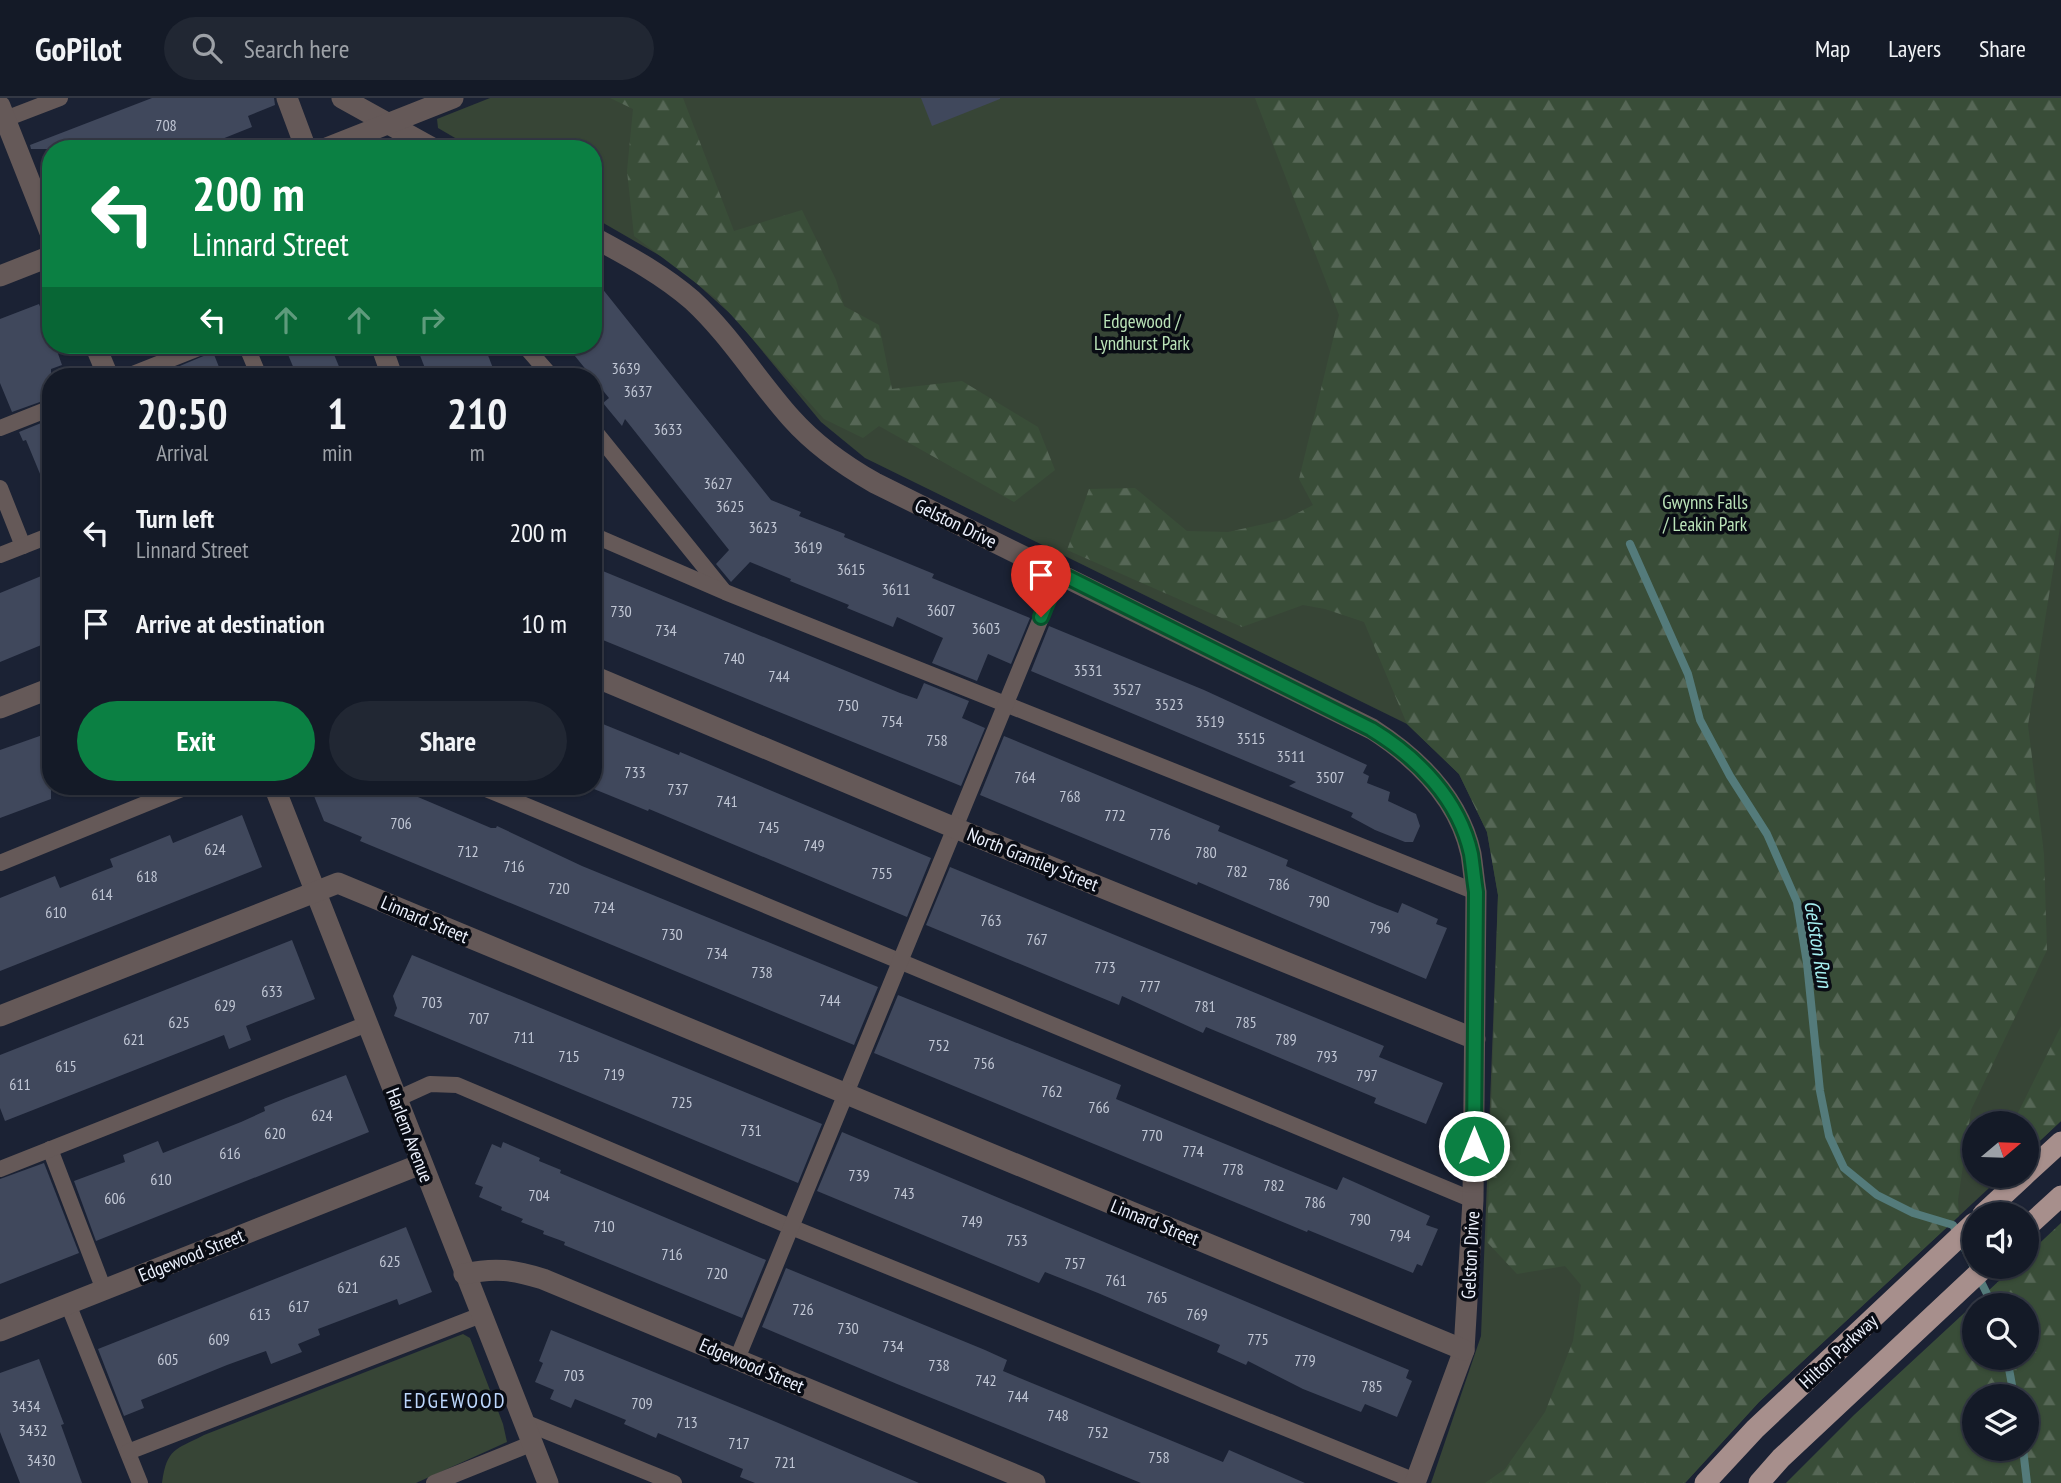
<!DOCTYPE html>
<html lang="en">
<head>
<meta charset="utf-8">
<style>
	:root { --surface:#141a27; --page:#212733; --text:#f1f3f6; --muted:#9da1a7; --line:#333844; --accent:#0b8043 }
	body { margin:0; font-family:"PT Sans Narrow",sans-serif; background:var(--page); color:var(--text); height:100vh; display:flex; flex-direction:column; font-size:26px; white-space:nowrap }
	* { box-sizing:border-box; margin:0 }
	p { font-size:23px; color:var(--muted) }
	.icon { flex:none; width:38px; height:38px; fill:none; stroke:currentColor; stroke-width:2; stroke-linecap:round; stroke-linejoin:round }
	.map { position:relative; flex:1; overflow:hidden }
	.panel { position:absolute; left:42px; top:270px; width:560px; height:427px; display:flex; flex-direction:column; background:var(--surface); border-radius:28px; box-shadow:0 2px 5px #0004,0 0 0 2px var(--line) }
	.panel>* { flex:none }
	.hud { position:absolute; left:42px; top:42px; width:560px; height:214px; border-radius:28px; box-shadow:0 2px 5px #0004,0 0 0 2px var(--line); background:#0b8043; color:#fff; overflow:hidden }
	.needle { width:46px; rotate:71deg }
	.tools { position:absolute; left:1962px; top:1013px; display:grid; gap:14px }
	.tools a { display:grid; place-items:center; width:77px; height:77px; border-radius:50%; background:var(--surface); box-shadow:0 2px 5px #0004,0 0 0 2px var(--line); font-size:35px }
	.pin { position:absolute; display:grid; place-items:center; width:60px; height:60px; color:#fff; margin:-72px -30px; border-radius:50% 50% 50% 0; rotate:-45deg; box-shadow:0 0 7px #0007 }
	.pin .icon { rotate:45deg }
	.me { position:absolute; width:77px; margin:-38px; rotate:0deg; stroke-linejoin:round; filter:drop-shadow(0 0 5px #0008) }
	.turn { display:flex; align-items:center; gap:24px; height:147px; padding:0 35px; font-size:32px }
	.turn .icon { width:91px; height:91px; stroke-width:2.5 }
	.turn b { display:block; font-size:49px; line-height:60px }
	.lanes { display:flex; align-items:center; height:66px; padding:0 35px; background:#0003; justify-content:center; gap:35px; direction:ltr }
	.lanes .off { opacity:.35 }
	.eta { display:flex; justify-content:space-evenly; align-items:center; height:119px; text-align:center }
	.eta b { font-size:42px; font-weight:600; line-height:49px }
	.button { display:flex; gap:14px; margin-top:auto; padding:14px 35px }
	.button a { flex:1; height:80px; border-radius:42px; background:var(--accent); color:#fff; font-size:28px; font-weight:600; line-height:80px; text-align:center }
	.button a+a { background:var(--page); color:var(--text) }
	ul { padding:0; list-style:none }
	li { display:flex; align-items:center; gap:21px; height:91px; padding:0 35px }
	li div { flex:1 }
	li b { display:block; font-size:26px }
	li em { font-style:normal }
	header { display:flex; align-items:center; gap:42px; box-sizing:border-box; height:98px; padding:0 35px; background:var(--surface); border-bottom:2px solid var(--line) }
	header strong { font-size:33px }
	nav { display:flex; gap:38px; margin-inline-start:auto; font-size:24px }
	.search { width:490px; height:63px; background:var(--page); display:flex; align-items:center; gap:18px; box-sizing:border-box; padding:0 24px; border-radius:38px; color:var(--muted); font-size:26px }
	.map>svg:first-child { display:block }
	.green { fill:#374536 }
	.forest { fill:url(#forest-firs); fill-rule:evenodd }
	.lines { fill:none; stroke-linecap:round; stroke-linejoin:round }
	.stream { stroke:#547b7b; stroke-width:8 }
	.building { fill:#40485c }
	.lane { stroke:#655958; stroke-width:16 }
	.street { stroke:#655958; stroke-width:21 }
	.primary { stroke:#a78f8c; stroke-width:21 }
	.route-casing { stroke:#07532c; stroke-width:18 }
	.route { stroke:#0b8043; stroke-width:12 }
	.labels { text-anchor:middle; stroke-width:7; stroke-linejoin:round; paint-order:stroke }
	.number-label { font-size:16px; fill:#c1c7d5 }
	.park-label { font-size:19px; fill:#bbe4b9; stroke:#090c14 }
	.street-label { font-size:19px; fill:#ecf1fd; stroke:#090c14 }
	.water-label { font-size:21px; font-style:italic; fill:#a6f0f1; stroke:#090c14 }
	.neighbourhood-label { font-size:21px; letter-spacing:2px; fill:#bdd7fd; stroke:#090c14 }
</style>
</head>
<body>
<header>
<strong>GoPilot</strong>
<div class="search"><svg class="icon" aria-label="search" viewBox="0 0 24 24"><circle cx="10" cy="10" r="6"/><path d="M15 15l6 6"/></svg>Search here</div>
<nav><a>Map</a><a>Layers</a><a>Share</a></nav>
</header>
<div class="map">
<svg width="2061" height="1385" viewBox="0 0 2061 1385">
	<defs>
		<pattern id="forest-firs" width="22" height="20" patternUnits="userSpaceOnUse" patternTransform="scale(1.75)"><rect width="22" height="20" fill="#394d38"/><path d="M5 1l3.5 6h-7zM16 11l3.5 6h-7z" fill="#566756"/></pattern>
	</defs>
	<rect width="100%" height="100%" fill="#1b2234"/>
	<g class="green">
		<path d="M490,0H2061V1023L2027,1055L2026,1026H1974V1078H2002L1759,1304L1685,1385H1431L1481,1238L1498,797L1487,734L1459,676L1407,626L865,360L821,324L735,220L676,167L593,119V51H474L438,30L437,21Z"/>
		<path d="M463,1236L470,1240L503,1326L507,1344L416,1385H162C167,1350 175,1352 204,1337Z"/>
	</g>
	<g class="forest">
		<path d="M610,0H683L734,133L802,112L836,182L844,208L879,227L892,291L962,283L1038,329L1055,372L1014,404L879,328L863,340L824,321L717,201L634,138L627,73L633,11Z"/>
		<path d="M1255,0H2061V423L2028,627L2044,756L2047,852L1971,1012L1958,1102L1959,1118L1759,1304L1685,1385H1485L1505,1371L1545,1314L1573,1243L1581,1187L1565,1168L1517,1176L1487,1144L1498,797L1487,734L1459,676L1407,626L1364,524L1325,511L1303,507L1242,529L1067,452L1089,391L1135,390L1187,433L1228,434L1286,421L1313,407L1299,381L1339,217Z"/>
		<path d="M2061,928V1023L2027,1055L2026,1026L2013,1025Z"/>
		<path d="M2061,1125V1385H1786L1854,1317L2014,1169H2026L2027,1157ZM1974,1208H2026V1260H1974ZM2026,1298V1351H1974V1298Z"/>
	</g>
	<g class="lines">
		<g class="stream">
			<path d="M1630,446L1688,576L1700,622L1730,678L1767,736L1797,804L1807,865L1820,993L1829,1038L1844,1070L1877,1097L1913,1115L1953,1127L1993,1208"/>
			<path d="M2007,1260L2014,1298"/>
			<path d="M2023,1351L2027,1385"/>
		</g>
	</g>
	<g class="building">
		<path d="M152,0H274L275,7L248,18L252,29L197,51H31L30,47Z"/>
		<path d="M921,0H1000V1L932,28Z"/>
		<path d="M593,179L771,402L801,414L799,418L845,436L844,439L934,476L932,480L1030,520L1011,566L988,556L977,583L932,565L943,540L897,519L893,529L847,510L849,507L790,483L791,481L750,464L731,484L716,466L729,452L625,321L622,328L603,305L609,300L566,247H593Z"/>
		<path d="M39,206L51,237V247H55L62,267L51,271V300L12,314L0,285V221Z"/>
		<path d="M284,247H330L343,278H297Z"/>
		<path d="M416,247H484L496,278H428Z"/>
		<path d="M213,254L219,269L211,272L213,278H156Z"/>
		<path d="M51,321V400H50L26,342L23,343L19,334Z"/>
		<path d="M593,469L900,595L917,601L924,585L969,603L962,620L985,630L961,688L593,538Z"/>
		<path d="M51,474V543L0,564V495Z"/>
		<path d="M1049,528L1204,592L1367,667L1363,675L1369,678L1367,685L1390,694L1388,703L1416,716L1420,728L1413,744H1405L1375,732L1351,719L1353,715L1289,688L1296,684L1031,573Z"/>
		<path d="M593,622L679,657L680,654L931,760L907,819L649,711L648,713L589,689L593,688Z"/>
		<path d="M51,634V701L0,720V652Z"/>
		<path d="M1004,638L1220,728L1218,733L1288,762L1286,768L1377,807L1398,815L1402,805L1438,821L1436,826L1447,830L1426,881L1198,784L1197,787L980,697Z"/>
		<path d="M310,688H392L491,730H496L497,728L582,768L878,889L854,947L360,743L362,739L324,723Z"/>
		<path d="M242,717L262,769L0,873V800L55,778L60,790L113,769L110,761L133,752L170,737L173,745Z"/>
		<path d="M950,769L1384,948L1379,959L1443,985L1426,1026L1374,1005L1376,1000L1206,929L1203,935L1122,898L1119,907L926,827Z"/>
		<path d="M292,842L315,901L246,928L251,942L229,951L224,937L5,1023L0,1010V957Z"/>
		<path d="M412,857L822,1026L798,1085L394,918L397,910L393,898Z"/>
		<path d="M898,897L1121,987L1116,1001L1337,1092L1343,1079L1430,1118L1426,1127L1438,1131L1422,1168L1417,1166L1413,1175L1308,1132L1307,1134L874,955Z"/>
		<path d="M346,977L369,1034L96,1143L74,1083L125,1064L123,1057L158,1043L163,1055L241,1024L265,1013L264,1009L286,1000Z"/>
		<path d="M842,1034L1409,1272L1406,1280L1412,1283L1397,1319L1365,1306L1361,1314L1303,1291L1248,1263L1246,1267L1217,1254L1220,1247L1098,1195L1045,1174L1039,1185L817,1093Z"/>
		<path d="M503,1044L540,1060L539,1063L561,1072L560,1075L766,1162L742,1220L564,1147L565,1144L543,1136L544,1133L521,1124L523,1121L501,1112L502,1109L479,1099L483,1089L475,1086L492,1046L501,1050Z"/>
		<path d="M44,1065L79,1155L0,1186V1081Z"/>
		<path d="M406,1129L432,1194L399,1207L397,1201L318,1231L320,1237L298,1246L302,1254L271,1266L266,1253L227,1267L141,1302L144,1310L124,1318L98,1251Z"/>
		<path d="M786,1170L985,1252L1007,1262L1003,1273L1136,1328L1223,1364L1229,1352L1305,1385H1141L897,1286L762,1229Z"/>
		<path d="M551,1232L776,1324L919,1385H755L740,1379L743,1371L658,1335L656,1340L624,1326L626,1322L575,1301L571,1310L550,1301L554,1292L535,1284L543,1265L539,1263Z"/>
		<path d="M39,1261L64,1326L61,1327L82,1385H20L0,1334V1275Z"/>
	</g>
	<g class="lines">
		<g class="lane">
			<path d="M0,23L60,0"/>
			<path d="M246,247L259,278"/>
			<path d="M524,247L551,278"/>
			<path d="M128,278L206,247"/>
			<path d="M0,330L51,310"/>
			<path d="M593,331L723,492"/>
			<path d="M0,390L23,448"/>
			<path d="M593,437L725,494L1476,794"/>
			<path d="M0,457L51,437"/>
			<path d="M479,688L1473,1102"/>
			<path d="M0,765L189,688"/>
			<path d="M397,1001L430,986L457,987L791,1129L1415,1383"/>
			<path d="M50,1051L104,1192"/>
			<path d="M0,1071L367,926"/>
			<path d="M68,1206L140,1385"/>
			<path d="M737,1261L1059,476"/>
			<path d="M524,1324L674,1385"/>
			<path d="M128,1354L481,1217"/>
			<path d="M434,1385L533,1345"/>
		</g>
		<g class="street">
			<path d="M287,0L306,51"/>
			<path d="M342,0L434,51"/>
			<path d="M0,8L51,137"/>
			<path d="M324,51L453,0"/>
			<path d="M593,139C628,158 662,176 692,202C730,237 757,282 791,320C815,347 845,368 875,385L1372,631C1417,660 1459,701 1471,756C1473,769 1474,782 1476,794L1473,1102L1464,1252L1415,1385"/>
			<path d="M0,178L51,158"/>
			<path d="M95,247L108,278"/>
			<path d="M381,247L392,278"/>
			<path d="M593,578L955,730L1475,941"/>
			<path d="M0,610L51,590"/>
			<path d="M274,688L548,1385"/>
			<path d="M0,918L338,785L1464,1252"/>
			<path d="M464,1176C496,1169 513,1172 543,1181L1035,1385"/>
			<path d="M0,1233L421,1066"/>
		</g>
		<g class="primary">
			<path d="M2026,1076L2061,1044"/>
			<path d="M1983,1116L2024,1078"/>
			<path d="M2026,1130L2061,1098"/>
			<path d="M1705,1385L1755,1331L1974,1125"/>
			<path d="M1759,1385L1781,1360L1985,1169"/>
		</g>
	</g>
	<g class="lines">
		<defs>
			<path id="route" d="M1041,519L1059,475L1371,631C1417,659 1459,701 1471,756C1473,769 1474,782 1476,794L1474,1048"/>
		</defs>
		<use href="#route" class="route-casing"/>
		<use href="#route" class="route"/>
	</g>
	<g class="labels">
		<g class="number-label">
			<text x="166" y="33">708</text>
			<text x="626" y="276">3639</text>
			<text x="638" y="299">3637</text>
			<text x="668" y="337">3633</text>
			<text x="718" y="391">3627</text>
			<text x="730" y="414">3625</text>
			<text x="763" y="435">3623</text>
			<text x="808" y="455">3619</text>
			<text x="851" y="477">3615</text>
			<text x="896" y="497">3611</text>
			<text x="941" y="518">3607</text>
			<text x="621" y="519">730</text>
			<text x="986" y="536">3603</text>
			<text x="666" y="538">734</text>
			<text x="734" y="566">740</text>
			<text x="1088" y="578">3531</text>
			<text x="779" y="584">744</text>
			<text x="1127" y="597">3527</text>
			<text x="1169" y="612">3523</text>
			<text x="848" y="613">750</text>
			<text x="892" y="629">754</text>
			<text x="1210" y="629">3519</text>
			<text x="1251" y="646">3515</text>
			<text x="937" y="648">758</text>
			<text x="1291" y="664">3511</text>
			<text x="635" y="680">733</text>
			<text x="1025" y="685">764</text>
			<text x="1330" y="685">3507</text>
			<text x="678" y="697">737</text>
			<text x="1070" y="704">768</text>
			<text x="727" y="709">741</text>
			<text x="1115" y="723">772</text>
			<text x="401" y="731">706</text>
			<text x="769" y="735">745</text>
			<text x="1160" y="742">776</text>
			<text x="814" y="753">749</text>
			<text x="215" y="757">624</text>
			<text x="468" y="759">712</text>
			<text x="1206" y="760">780</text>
			<text x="514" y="774">716</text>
			<text x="1237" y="779">782</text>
			<text x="882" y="781">755</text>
			<text x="147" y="784">618</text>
			<text x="1279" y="792">786</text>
			<text x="559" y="796">720</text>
			<text x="102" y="802">614</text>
			<text x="1319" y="809">790</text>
			<text x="604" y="815">724</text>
			<text x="56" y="820">610</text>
			<text x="991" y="828">763</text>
			<text x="1380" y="835">796</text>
			<text x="672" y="842">730</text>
			<text x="1037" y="847">767</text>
			<text x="717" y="861">734</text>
			<text x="1105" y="875">773</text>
			<text x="762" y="880">738</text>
			<text x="1150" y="894">777</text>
			<text x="272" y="899">633</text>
			<text x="830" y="908">744</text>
			<text x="432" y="910">703</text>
			<text x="225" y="913">629</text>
			<text x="1205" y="914">781</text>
			<text x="479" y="926">707</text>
			<text x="179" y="930">625</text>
			<text x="1246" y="930">785</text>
			<text x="524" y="945">711</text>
			<text x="134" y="947">621</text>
			<text x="1286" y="947">789</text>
			<text x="939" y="953">752</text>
			<text x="569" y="964">715</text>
			<text x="1327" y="964">793</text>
			<text x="984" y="971">756</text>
			<text x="66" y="974">615</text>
			<text x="614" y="982">719</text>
			<text x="1367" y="983">797</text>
			<text x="20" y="992">611</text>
			<text x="1052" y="999">762</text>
			<text x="682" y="1010">725</text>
			<text x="1099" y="1015">766</text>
			<text x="322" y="1023">624</text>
			<text x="751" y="1038">731</text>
			<text x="275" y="1041">620</text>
			<text x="1152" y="1043">770</text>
			<text x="1193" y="1059">774</text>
			<text x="230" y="1061">616</text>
			<text x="1233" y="1077">778</text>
			<text x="859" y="1083">739</text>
			<text x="161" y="1087">610</text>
			<text x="1274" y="1093">782</text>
			<text x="904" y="1101">743</text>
			<text x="539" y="1103">704</text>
			<text x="115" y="1106">606</text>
			<text x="1315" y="1110">786</text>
			<text x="1360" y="1127">790</text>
			<text x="972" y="1129">749</text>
			<text x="604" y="1134">710</text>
			<text x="1400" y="1143">794</text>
			<text x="1017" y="1148">753</text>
			<text x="672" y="1162">716</text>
			<text x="390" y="1169">625</text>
			<text x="1075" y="1171">757</text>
			<text x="717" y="1181">720</text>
			<text x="1116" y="1188">761</text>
			<text x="348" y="1195">621</text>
			<text x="1157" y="1205">765</text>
			<text x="299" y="1214">617</text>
			<text x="803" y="1217">726</text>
			<text x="260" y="1222">613</text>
			<text x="1197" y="1222">769</text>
			<text x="848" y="1236">730</text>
			<text x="219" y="1247">609</text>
			<text x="1258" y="1247">775</text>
			<text x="893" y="1254">734</text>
			<text x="168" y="1267">605</text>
			<text x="1305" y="1268">779</text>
			<text x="939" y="1273">738</text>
			<text x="574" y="1283">703</text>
			<text x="986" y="1288">742</text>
			<text x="1372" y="1294">785</text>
			<text x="1018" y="1304">744</text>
			<text x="642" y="1311">709</text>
			<text x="26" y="1314">3434</text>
			<text x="1058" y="1323">748</text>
			<text x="687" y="1330">713</text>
			<text x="33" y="1338">3432</text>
			<text x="1098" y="1340">752</text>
			<text x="739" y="1351">717</text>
			<text x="1159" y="1365">758</text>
			<text x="41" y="1368">3430</text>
			<text x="785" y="1370">721</text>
		</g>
		<g class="park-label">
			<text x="1142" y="230">Edgewood /<tspan x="1142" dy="22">Lyndhurst Park</tspan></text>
			<text x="1705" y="411">Gwynns Falls<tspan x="1705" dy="22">/ Leakin Park</tspan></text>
		</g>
		<g class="street-label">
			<text transform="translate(956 425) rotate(26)" y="7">Gelston Drive</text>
			<text transform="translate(1033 761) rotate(22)" y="7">North Grantley Street</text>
			<text transform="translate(425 821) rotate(23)" y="7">Linnard Street</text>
			<text transform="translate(410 1037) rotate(69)" y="7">Harlem Avenue</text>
			<text transform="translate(1155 1124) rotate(22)" y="7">Linnard Street</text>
			<text transform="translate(191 1157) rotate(-22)" y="7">Edgewood Street</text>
			<text transform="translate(1470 1157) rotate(-87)" y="7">Gelston Drive</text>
			<text transform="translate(1838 1253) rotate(-43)" y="7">Hilton Parkway</text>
			<text transform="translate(752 1267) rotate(23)" y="7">Edgewood Street</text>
		</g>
		<g class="water-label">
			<text transform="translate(1818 846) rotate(81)" y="7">Gelston Run</text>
		</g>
		<g class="neighbourhood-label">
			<text x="455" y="1310">EDGEWOOD</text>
		</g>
	</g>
</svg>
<div class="tools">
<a><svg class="needle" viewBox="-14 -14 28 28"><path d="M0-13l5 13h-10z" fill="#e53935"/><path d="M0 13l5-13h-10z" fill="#9da1a7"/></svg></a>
<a><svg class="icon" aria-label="sound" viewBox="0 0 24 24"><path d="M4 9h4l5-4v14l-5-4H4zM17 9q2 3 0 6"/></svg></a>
<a><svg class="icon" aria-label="search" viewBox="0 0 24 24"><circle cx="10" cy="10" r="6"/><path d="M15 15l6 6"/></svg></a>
<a><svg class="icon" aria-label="layers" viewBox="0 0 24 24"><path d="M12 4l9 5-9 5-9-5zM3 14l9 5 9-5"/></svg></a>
</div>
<div class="pin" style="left:1041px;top:519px;background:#d93025"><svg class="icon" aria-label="arrive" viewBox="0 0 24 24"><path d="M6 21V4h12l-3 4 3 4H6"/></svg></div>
<svg class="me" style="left:1474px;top:1048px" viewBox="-20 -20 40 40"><circle r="17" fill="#0b8043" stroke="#fff" stroke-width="3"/><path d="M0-11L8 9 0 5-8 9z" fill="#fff"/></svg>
<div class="hud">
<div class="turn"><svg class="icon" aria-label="left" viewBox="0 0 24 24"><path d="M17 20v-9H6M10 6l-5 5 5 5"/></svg><div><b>200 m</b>Linnard Street</div></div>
<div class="lanes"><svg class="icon" aria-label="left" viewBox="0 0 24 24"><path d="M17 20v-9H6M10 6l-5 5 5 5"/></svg><svg class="icon off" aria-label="ahead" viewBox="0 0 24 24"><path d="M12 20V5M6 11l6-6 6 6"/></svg><svg class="icon off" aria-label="ahead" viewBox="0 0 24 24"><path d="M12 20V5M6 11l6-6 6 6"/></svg><svg class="icon off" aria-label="right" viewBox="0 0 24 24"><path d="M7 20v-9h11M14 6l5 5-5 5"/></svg></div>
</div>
<section class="panel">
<div class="eta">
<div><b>20:50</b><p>Arrival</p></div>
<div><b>1</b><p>min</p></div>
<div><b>210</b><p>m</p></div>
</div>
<ul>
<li><svg class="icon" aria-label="left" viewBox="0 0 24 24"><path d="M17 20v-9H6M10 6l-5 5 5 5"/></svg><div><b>Turn left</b><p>Linnard Street</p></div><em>200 m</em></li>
<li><svg class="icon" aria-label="arrive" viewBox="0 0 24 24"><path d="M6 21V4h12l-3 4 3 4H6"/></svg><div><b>Arrive at destination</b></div><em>10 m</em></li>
</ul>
<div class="button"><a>Exit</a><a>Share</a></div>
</section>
</div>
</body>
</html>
